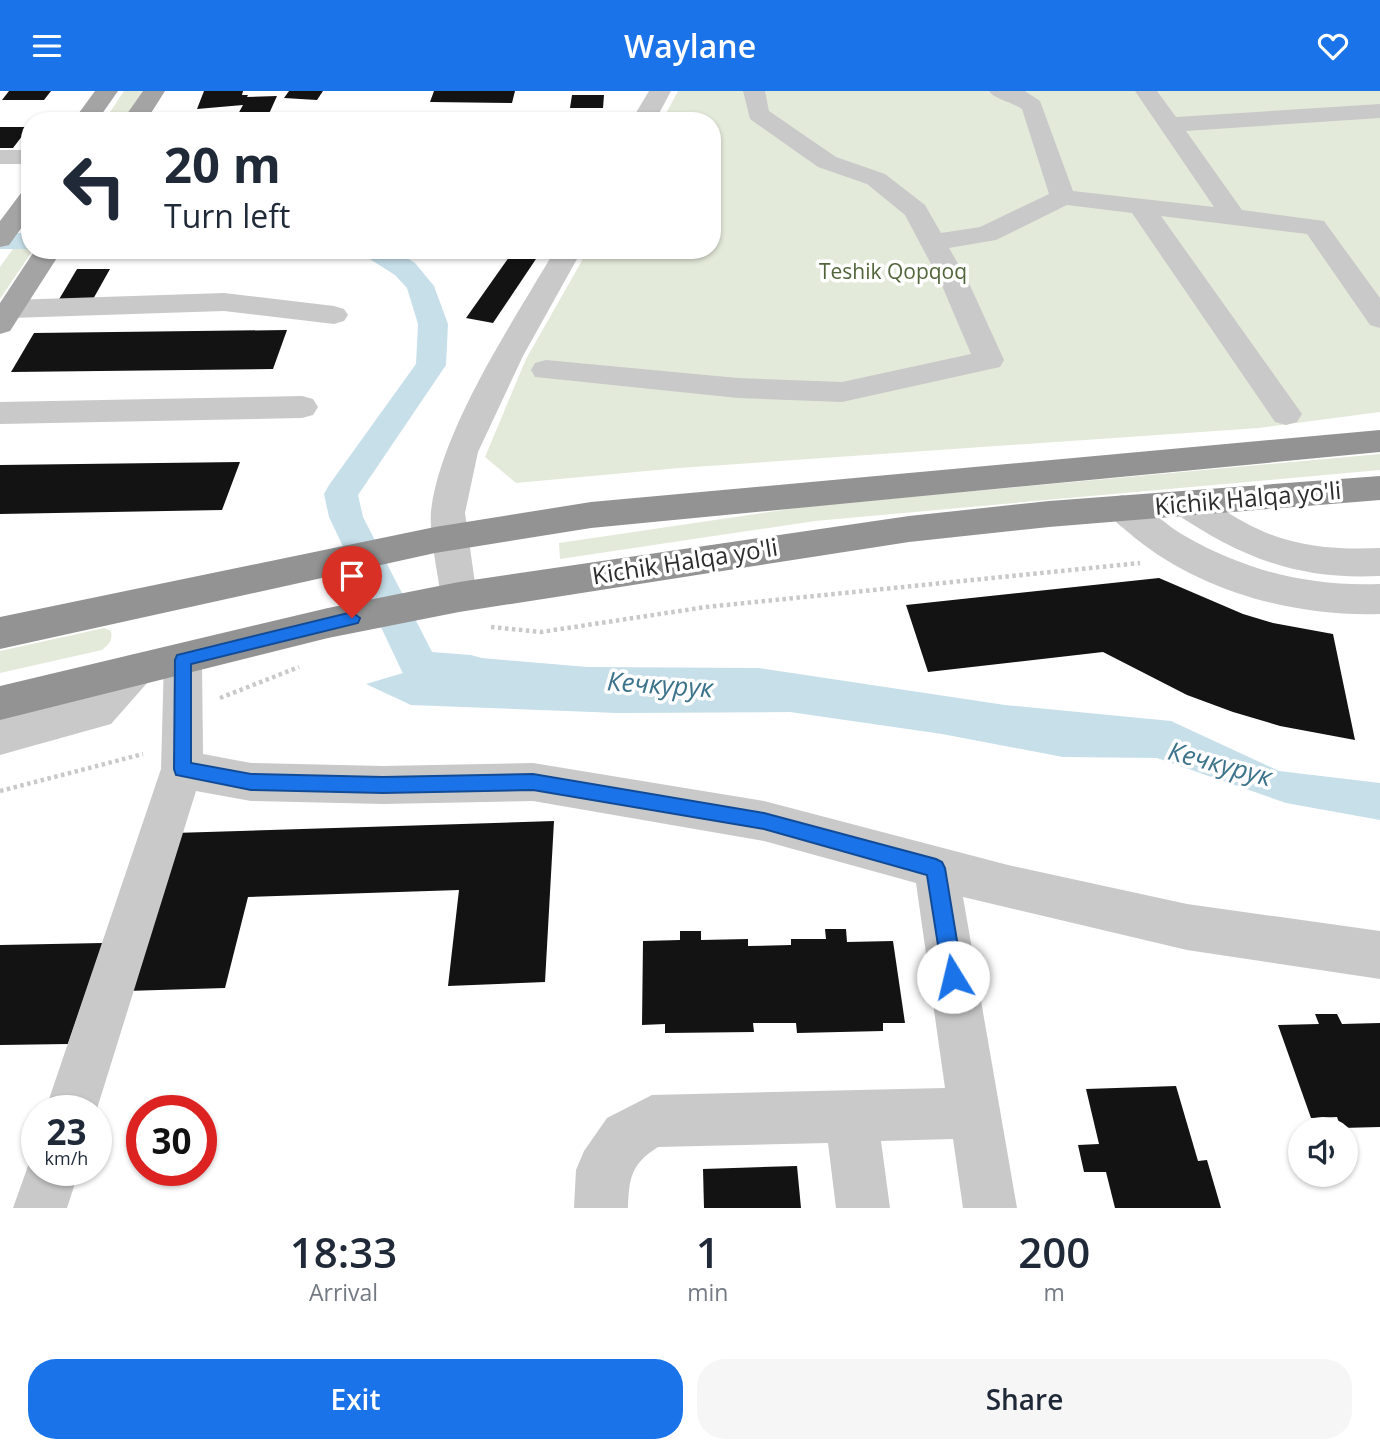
<!DOCTYPE html>
<html lang="en">
<head>
<meta charset="utf-8">
<style>
	:root { --surface:#fff; --page:#f6f6f7; --text:#1f2937; --muted:#747a83; --accent:#1a73e8 }
	body { margin:0; font-family:"Open Sans",sans-serif; background:var(--page); color:var(--text); height:100vh; display:flex; flex-direction:column; font-size:26px; white-space:nowrap }
	* { box-sizing:border-box; margin:0 }
	p { font-size:23px; color:var(--muted) }
	.icon { flex:none; width:38px; height:38px; fill:none; stroke:currentColor; stroke-width:2; stroke-linecap:round; stroke-linejoin:round }
	.map { position:relative; height:1117px; overflow:hidden }
	.side { display:flex; flex-direction:column; background:var(--surface); flex:1 }
	.side>* { flex:none }
	.banner { position:absolute; left:21px; top:21px; width:700px; height:147px; border-radius:28px; box-shadow:0 2px 5px #0004; background:#fff; color:var(--text); overflow:hidden }
	.fabs { position:absolute; left:1288px; top:1026px; display:grid; gap:14px }
	.fabs a { display:grid; place-items:center; width:70px; height:70px; border-radius:50%; background:var(--surface); box-shadow:0 2px 5px #0004; font-size:35px }
	.speed { position:absolute; left:21px; top:1004px; display:flex; gap:14px; font-size:35px; font-weight:700; text-align:center }
	.speed>* { display:grid; place-content:center; width:91px; height:91px; border-radius:50%; background:var(--surface); box-shadow:0 2px 5px #0004; line-height:1 }
	.speed small { font-size:18px; font-weight:400 }
	.speed .limit { border:10px solid #d22; background:#fff; color:#111 }
	.pin { position:absolute; display:grid; place-items:center; width:60px; height:60px; color:#fff; margin:-72px -30px; border-radius:50% 50% 50% 0; rotate:-45deg; box-shadow:0 0 7px #0007 }
	.pin .icon { rotate:45deg }
	.me { position:absolute; width:77px; margin:-38px; rotate:351deg; stroke-linejoin:round; filter:drop-shadow(0 0 5px #0008) }
	.turn { display:flex; align-items:center; gap:24px; height:147px; padding:0 28px; font-size:32px }
	.turn .icon { width:91px; height:91px; stroke-width:2.5 }
	.turn b { display:block; font-size:49px; line-height:60px }
	.eta { display:flex; justify-content:space-evenly; align-items:center; height:119px; text-align:center }
	.eta b { font-size:42px; font-weight:600; line-height:49px }
	.primary-button { display:flex; gap:14px; margin-top:auto; padding:14px 28px }
	.primary-button a { flex:1; height:80px; border-radius:28px; background:var(--accent); color:#fff; font-size:28px; font-weight:600; line-height:80px; text-align:center }
	.primary-button a+a { background:var(--page); color:var(--text) }
	header { display:flex; justify-content:space-between; align-items:center; height:91px; padding:0 28px; background:var(--accent); color:#fff; font-size:32px; font-weight:600 }
	.map>svg:first-child { display:block }
	.green { fill:#e4eada }
	.water { fill:#c6dfe9 }
	.lines { fill:none; stroke-linecap:round; stroke-linejoin:round }
	.canal { fill:#c6dfe9; fill-rule:evenodd }
	.building { fill:#131313 }
	.path { stroke:#c9c9c9; stroke-width:4.5; stroke-dasharray:3.5 3.5; stroke-linecap:butt }
	.minor { fill:#c9c9c9; fill-rule:evenodd }
	.major { fill:#a4a4a4; fill-rule:evenodd }
	.highway { fill:#939393; fill-rule:evenodd }
	.route { fill:#1a73e8; stroke:#114b97; stroke-width:2 }
	.labels { text-anchor:middle; stroke-width:7; stroke-linejoin:round; paint-order:stroke }
	.far-park-label { font-size:21px; fill:#53663b; stroke:#fff }
	.street-label { font-size:24px; fill:#2c2c2c; stroke:#fff }
	.water-label { font-size:26px; font-style:italic; fill:#3d748b; stroke:#fff }
</style>
</head>
<body>
<header><svg class="icon" aria-label="menu" viewBox="0 0 24 24"><path d="M4 6h16M4 12h16M4 18h16"/></svg>Waylane<svg class="icon" aria-label="heart" viewBox="0 0 24 24"><path d="M12 20l-8-8c-3-5 5-10 8-4 3-6 11-1 8 4z"/></svg></header>
<div class="map">
<svg width="1380" height="1117" viewBox="0 0 1380 1117">
	<rect width="100%" height="100%" fill="#fff"/>
	<g class="green">
		<path d="M124,0H143L123,30H104Z"/>
		<path d="M678,0H1380V321L1259,337L679,377L516,392L485,366L526,268L588,159H712V30H662Z"/>
		<path d="M30,134V159H33L0,208V176Z"/>
		<path d="M1380,363V379L815,430L560,468L559,452L810,415Z"/>
		<path d="M104,537L111,540C113,550 109,553 102,559L0,582V560Z"/>
	</g>
	<path class="water" d="M481,567L587,576L759,577L1005,614L1171,630L1279,680L1380,692V729L1286,712L1157,667L1063,666L942,643L790,621L618,622L411,614L366,593L420,577Z"/>
	<g class="lines">
		<g class="canal">
			<rect x="0" y="142" width="30" height="16"/>
			<path d="M362,159H394L415,172L434,195L448,233L446,274L358,404L363,426L432,561L471,564L485,568L491,580L485,592C461,600 430,597 406,589L329,426L324,403L329,394L416,273L418,233L407,197L395,184L365,165Z"/>
		</g>
	</g>
	<g class="building">
		<path d="M9,0H51L44,9H2Z"/>
		<path d="M204,0H243L242,4H248L247,6L277,5L268,25H237L243,14L197,18Z"/>
		<path d="M289,0H323L317,9L284,7Z"/>
		<path d="M434,0H515L512,12L430,11Z"/>
		<path d="M572,4H604L603,17H570Z"/>
		<path d="M533,23H581L580,30H531Z"/>
		<path d="M0,36H29L13,57H0Z"/>
		<path d="M447,159H479L472,168L444,163Z"/>
		<path d="M514,159H542L493,232L466,227Z"/>
		<path d="M77,178H110L92,210H58Z"/>
		<path d="M287,239L273,278L11,281L34,242Z"/>
		<path d="M240,371L222,419L0,423V374Z"/>
		<path d="M1159,487L1243,523L1273,532L1333,543L1355,649L1280,635L1233,621L1187,604L1103,561L928,581L906,514Z"/>
		<path d="M554,730L545,891L448,895L459,799L248,806L225,897L126,900L174,742Z"/>
		<path d="M825,838H846L847,851L893,850L905,932H883V940L797,942L796,932H753L754,941L665,942V933L642,934L643,850L680,849V840H701V849L748,848V855L791,854V848H826Z"/>
		<path d="M103,852L68,953L0,954V854Z"/>
		<path d="M1315,923H1337L1342,933L1380,932V1036L1341,1037L1337,1026L1311,1027L1278,934L1319,933Z"/>
		<path d="M1176,995L1198,1070L1207,1069L1221,1117H1115L1106,1081H1084L1078,1054L1099,1053L1086,998Z"/>
		<path d="M797,1075L801,1117H704L703,1078Z"/>
	</g>
	<g class="lines">
		<g class="path">
			<path d="M491,536L541,541L706,516L1140,472"/>
			<path d="M220,607L299,576"/>
			<path d="M0,700L143,663"/>
		</g>
		<g class="minor">
			<path d="M649,0H671L655,30H631Z"/>
			<path d="M743,0H765L769,20L836,66L885,83L925,114L941,142L980,136L1049,103L1022,18C1012,11 994,8 989,0H1025L1040,10L1073,100L1214,116L1135,0H1157L1176,26L1380,13V27L1186,40L1242,119L1324,130L1380,207V237L1370,234L1307,143L1161,125L1302,323L1297,331L1286,334L1275,331L1132,122L1067,114L996,149L949,157L968,190L1004,269L1000,276L842,311L738,307L535,286L531,279L535,272L546,269L738,287L842,291L971,263L940,190L905,124L867,93L818,76L750,28Z"/>
			<rect x="0" y="59" width="30" height="14"/>
			<path d="M555,159H582L523,265L478,361L465,422L477,506L472,516L459,521L446,516L441,506C438,483 429,442 431,420C441,338 513,231 555,159Z"/>
			<path d="M224,202L334,215L344,218L348,224L344,230L334,233L224,220L11,227L0,223L1,212L11,209Z"/>
			<path d="M302,305L313,308L318,316L313,324L302,327L0,333V311Z"/>
			<path d="M1187,400C1208,407 1225,421 1244,431C1287,455 1331,459 1380,457V485C1298,489 1242,467 1175,422L1170,413L1175,404Z"/>
			<path d="M1122,404C1146,412 1163,433 1185,445C1246,480 1310,496 1380,493V523C1295,526 1202,501 1135,447C1124,437 1112,430 1105,417L1110,408Z"/>
			<path d="M183,553L197,558L202,569L203,663L251,672L383,675L533,672L764,710L1008,774L1187,813L1380,840V888L1187,859L963,806L1017,1117H963L953,1048L881,1050L890,1117H836L828,1052L658,1056C631,1073 629,1087 628,1117H574L576,1079L584,1060L607,1027L652,1004L945,997L916,792L764,750L533,710L383,713L251,710L196,700L96,1021L45,1020L161,678L164,569L169,558Z"/>
			<path d="M134,563L148,567L154,579L148,591L111,633L0,664V628L85,607L120,567Z"/>
			<path d="M37,1060V1080H79L67,1117H13L33,1061Z"/>
		</g>
		<g class="major">
			<path d="M95,0H118L97,30H73Z"/>
			<path d="M143,0H165L146,30H122Z"/>
			<path d="M30,99V125L9,154L0,156V130L21,102Z"/>
			<path d="M35,159H62L10,240L0,243V212Z"/>
		</g>
		<g class="highway">
			<path d="M1380,339V361L591,437L435,462L0,558V526L435,436L591,411Z"/>
			<path d="M1380,385V409L1049,436L909,451L459,521L328,547L0,629V595L328,517L459,491L909,425L1049,410Z"/>
		</g>
	</g>
	<path class="route" d="M352,521L360,527L358,532L191,573V672L251,683L383,686L533,683L764,722L936,768L942,771L945,777L963,886L960,893L953,896L946,893L943,886L927,784L764,738L533,699L383,702L251,699L176,684L174,678L175,569L177,564Z"/>
	<g class="labels">
		<g class="far-park-label">
			<text x="893" y="188">Teshik Qopqoq</text>
		</g>
		<g class="street-label">
			<text transform="translate(1248 408) rotate(-5)" y="8">Kichik Halqa yo'li</text>
			<text transform="translate(685 471) rotate(-9)" y="8">Kichik Halqa yo'li</text>
		</g>
		<g class="water-label">
			<text transform="translate(660 594) rotate(4)" y="9">Кечкурук</text>
			<text transform="translate(1220 673) rotate(15)" y="9">Кечкурук</text>
		</g>
	</g>
</svg>
<div class="fabs">
<a><svg class="icon" aria-label="sound" viewBox="0 0 24 24"><path d="M4 9h4l5-4v14l-5-4H4zM17 9q2 3 0 6"/></svg></a>
</div>
<div class="speed"><div>23<small>km/h</small></div><div class="limit">30</div></div>
<div class="pin" style="left:352px;top:527px;background:#d93025"><svg class="icon" aria-label="arrive" viewBox="0 0 24 24"><path d="M6 21V4h12l-3 4 3 4H6"/></svg></div>
<svg class="me" style="left:953px;top:886px" viewBox="-20 -20 40 40"><circle r="19" fill="#fff"/><path d="M0-13L10 11 0 6-10 11z" fill="#1a73e8"/></svg>
<div class="banner">
<div class="turn"><svg class="icon" aria-label="left" viewBox="0 0 24 24"><path d="M17 20v-9H6M10 6l-5 5 5 5"/></svg><div><b>20 m</b>Turn left</div></div>
</div>
</div>
<section class="side">
<div class="eta">
<div><b>18:33</b><p>Arrival</p></div>
<div><b>1</b><p>min</p></div>
<div><b>200</b><p>m</p></div>
</div>
<div class="primary-button"><a>Exit</a><a>Share</a></div>
</section>
</body>
</html>
